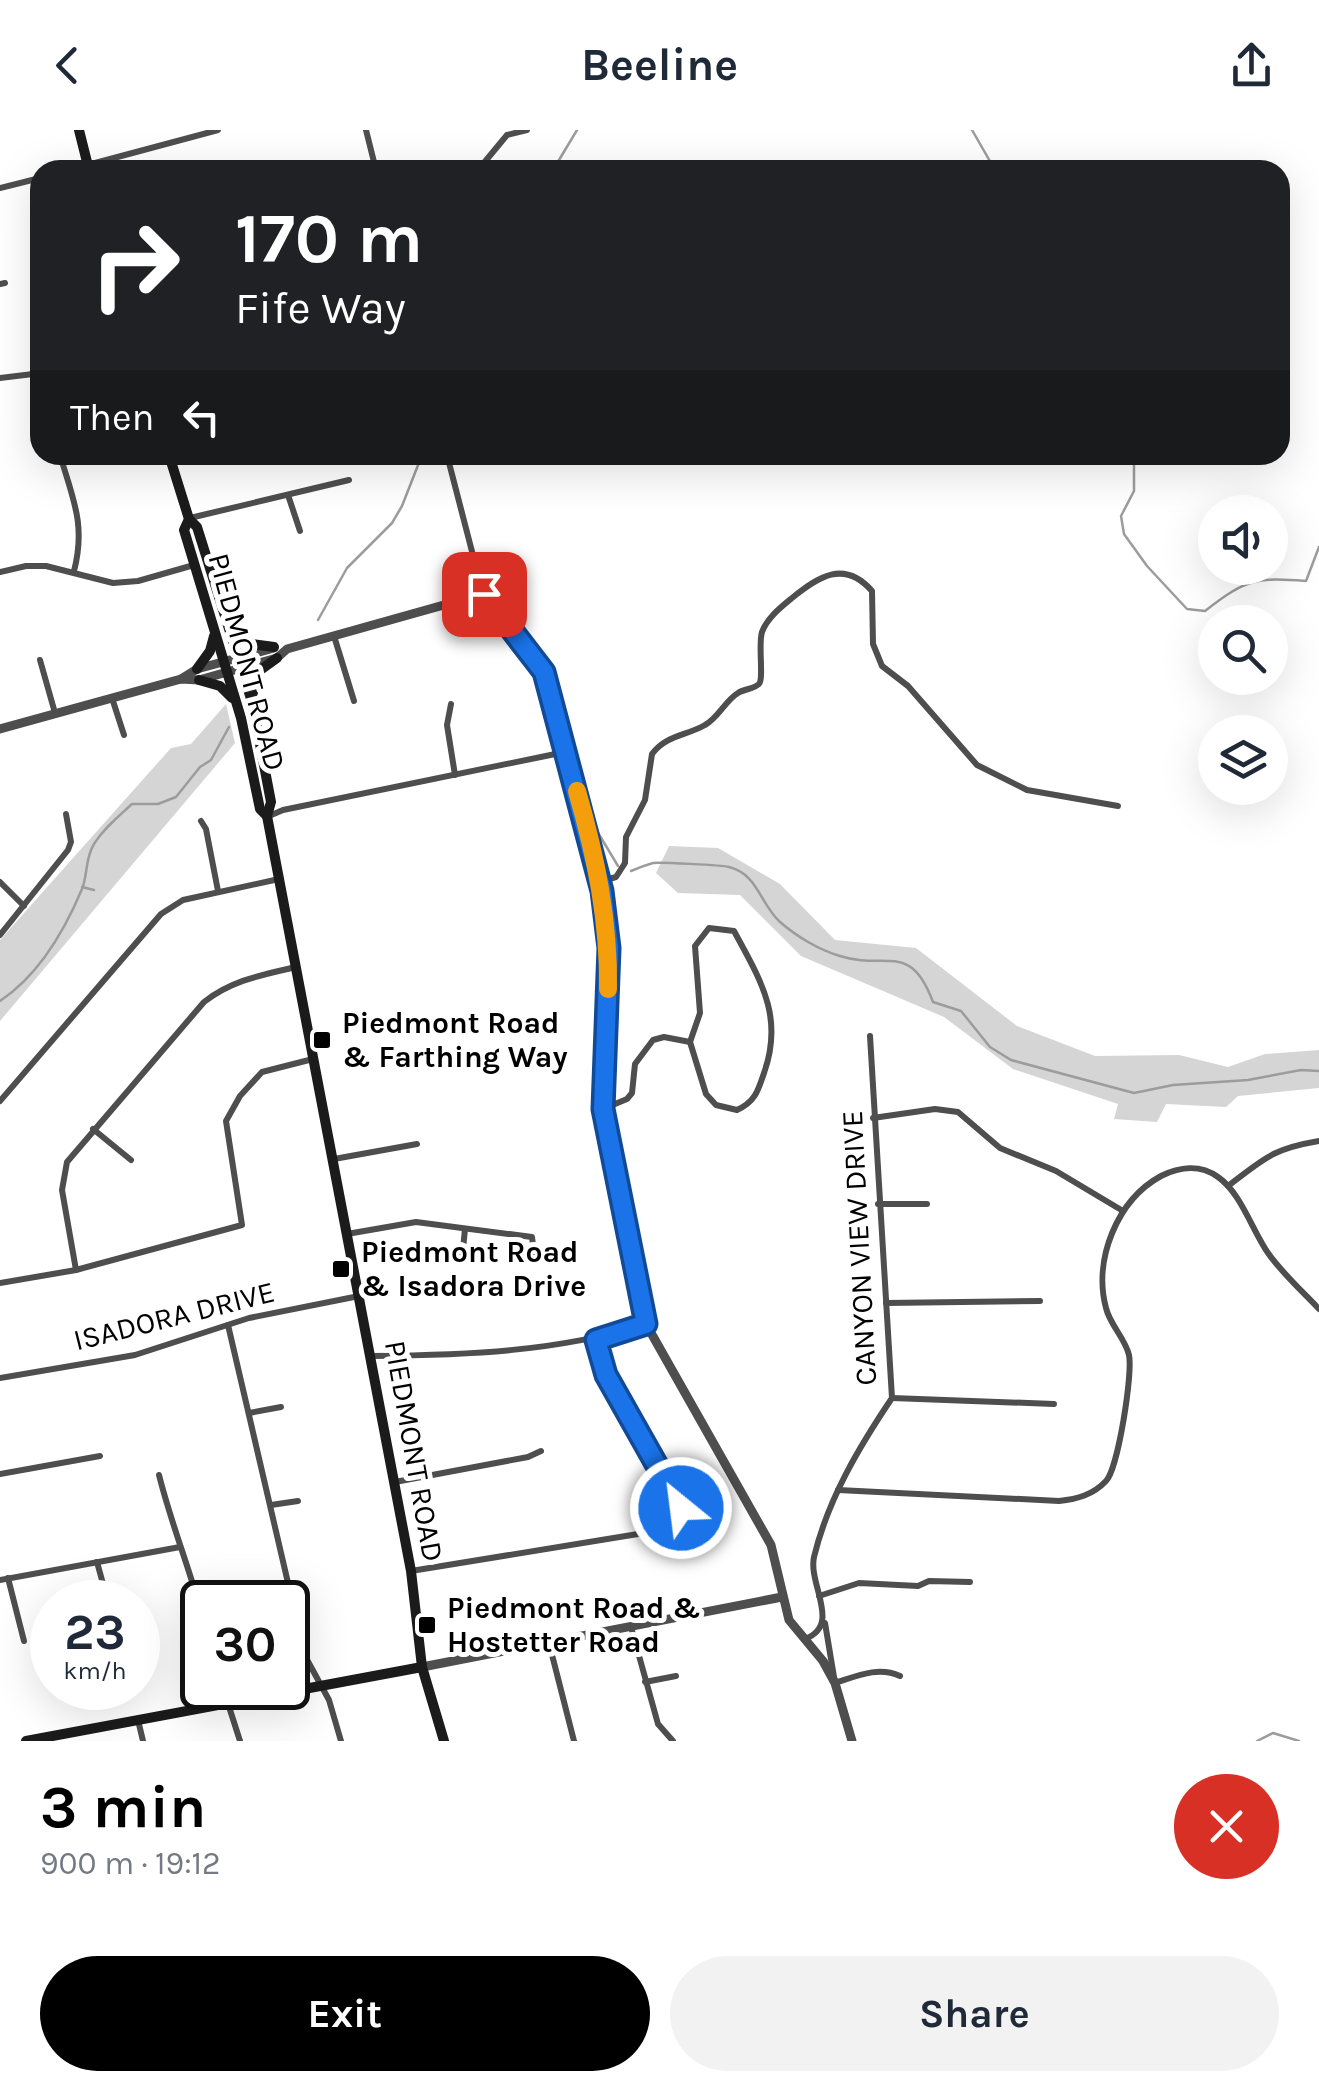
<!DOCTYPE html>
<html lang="en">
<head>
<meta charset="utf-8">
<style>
	:root { --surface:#fff; --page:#f2f2f3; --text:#1f2937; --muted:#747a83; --accent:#000 }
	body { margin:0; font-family:Karla,sans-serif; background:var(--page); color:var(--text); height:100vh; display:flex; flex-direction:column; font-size:38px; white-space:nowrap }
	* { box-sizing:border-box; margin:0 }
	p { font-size:32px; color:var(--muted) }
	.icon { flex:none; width:55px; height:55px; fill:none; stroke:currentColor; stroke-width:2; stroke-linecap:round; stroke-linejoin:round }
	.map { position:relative; height:1611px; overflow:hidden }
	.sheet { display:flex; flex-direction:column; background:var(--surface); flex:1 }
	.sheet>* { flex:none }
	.guide { position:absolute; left:30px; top:30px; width:1260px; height:305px; border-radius:30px; box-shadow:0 10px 40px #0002; background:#202124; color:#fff; overflow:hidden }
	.tools { position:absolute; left:1198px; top:365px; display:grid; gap:20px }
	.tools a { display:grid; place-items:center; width:90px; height:90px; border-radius:50%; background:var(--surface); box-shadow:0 10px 40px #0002; font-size:50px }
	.speed { position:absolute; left:30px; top:1450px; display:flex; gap:20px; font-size:50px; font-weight:700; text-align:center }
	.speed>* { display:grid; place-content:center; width:130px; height:130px; border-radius:50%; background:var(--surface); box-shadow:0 10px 40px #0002; line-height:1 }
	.speed small { font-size:25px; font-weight:400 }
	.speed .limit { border:5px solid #111; border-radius:15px; background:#fff; color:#111 }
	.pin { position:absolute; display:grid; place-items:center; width:85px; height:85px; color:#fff; margin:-42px; border-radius:20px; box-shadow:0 5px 15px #0006 }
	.me { position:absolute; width:110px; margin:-55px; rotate:331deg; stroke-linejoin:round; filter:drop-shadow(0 0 8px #0008) }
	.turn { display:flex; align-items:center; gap:35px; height:210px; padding:0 40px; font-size:45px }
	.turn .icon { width:130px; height:130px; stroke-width:2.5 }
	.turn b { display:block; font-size:70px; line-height:85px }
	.then { display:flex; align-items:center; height:95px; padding:0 40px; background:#0003; gap:20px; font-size:38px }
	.round { display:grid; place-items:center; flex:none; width:105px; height:105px; border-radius:52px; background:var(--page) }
	.head { display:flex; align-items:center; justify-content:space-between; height:170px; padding:0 40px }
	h1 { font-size:60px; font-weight:700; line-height:75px; color:var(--accent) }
	.action { display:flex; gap:20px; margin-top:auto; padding:20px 40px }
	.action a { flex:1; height:115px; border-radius:60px; background:var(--accent); color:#fff; font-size:40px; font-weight:700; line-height:115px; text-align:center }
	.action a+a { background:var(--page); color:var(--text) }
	header { display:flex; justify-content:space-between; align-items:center; height:130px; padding:0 40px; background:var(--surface); font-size:45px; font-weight:700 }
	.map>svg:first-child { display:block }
	.green { fill:#d5d5d5 }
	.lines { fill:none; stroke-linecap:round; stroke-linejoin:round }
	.stream { stroke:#9c9c9c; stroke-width:2.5 }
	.minor { stroke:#4e4e4e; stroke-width:6 }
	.tertiary { stroke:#4e4e4e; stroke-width:9 }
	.secondary { stroke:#1b1b1b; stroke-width:10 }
	.route-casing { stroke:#114b97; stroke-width:25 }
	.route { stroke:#1a73e8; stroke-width:18 }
	.slow { stroke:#f59e0b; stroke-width:18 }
	.poi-dot { fill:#000; stroke:#fff; stroke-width:4 }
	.labels { text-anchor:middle; stroke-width:10; stroke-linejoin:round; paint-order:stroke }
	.street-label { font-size:30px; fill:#000; stroke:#fff }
	.poi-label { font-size:30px; font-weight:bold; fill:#000; stroke:#fff; text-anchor:start }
</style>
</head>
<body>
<header><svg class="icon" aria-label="back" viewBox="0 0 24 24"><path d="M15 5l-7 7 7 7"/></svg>Beeline<svg class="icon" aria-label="share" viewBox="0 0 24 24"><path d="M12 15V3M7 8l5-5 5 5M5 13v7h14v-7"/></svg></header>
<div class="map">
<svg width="1319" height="1611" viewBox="0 0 1319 1611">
	<rect width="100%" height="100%" fill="#fff"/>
	<g class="green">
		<path d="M226,574L235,613L0,891V810L171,618L191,614Z"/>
		<path d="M669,716L718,718L780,754L835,810L916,818L1017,896L1095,926L1179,925L1228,937L1265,924L1319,920V958L1238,966L1226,977L1166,974L1157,992L1114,989L1118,974L1013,939L944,887L801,826L740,765L678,763L656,743Z"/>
	</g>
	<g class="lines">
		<g class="stream">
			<path d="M972,0L995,40"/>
			<path d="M553,40L577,0"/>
			<path d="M1134,325V361L1121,386L1124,404L1147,436L1187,479L1205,481C1246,449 1256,447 1306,451L1319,417"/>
			<path d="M318,490L347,438L392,393L402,376L422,325"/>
			<path d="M597,701L618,736"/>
			<path d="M631,741C638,738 646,735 653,733C659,732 722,735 729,737C758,744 760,774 780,792C796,806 819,820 840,826C886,841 910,810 933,872L961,881L990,917L1011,930L1134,963L1173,955L1248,950L1301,940L1319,941"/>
			<path d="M82,757L94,760"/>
			<path d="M0,871C39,845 64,802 82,759C88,744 85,728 94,714C104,698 119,686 132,674H158L176,667L200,637L211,630L229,597"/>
			<path d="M1257,1611L1273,1603L1299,1611"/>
		</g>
		<g class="minor">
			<path d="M366,0L376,40"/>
			<path d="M69,40L218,0"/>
			<path d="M478,40L507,5L527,0"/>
			<path d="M0,58L40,48"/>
			<path d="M0,154L5,153"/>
			<path d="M0,248L33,244L40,264"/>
			<path d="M60,325C73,369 86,395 74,441"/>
			<path d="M447,325L483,464"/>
			<path d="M288,365L300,401"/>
			<path d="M190,388L349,350"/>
			<path d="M0,442L26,436H46L113,453L138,451L194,435"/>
			<path d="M334,506L354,571"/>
			<path d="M40,530L55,583"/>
			<path d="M112,568L124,605"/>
			<path d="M451,574L447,595L455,645"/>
			<path d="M269,686L283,680L565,622"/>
			<path d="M201,691L206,699L218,761"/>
			<path d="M0,752L24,776"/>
			<path d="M599,752L616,747L625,733L626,707L645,670L652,624C666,605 686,606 705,595C718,588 725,571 738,563C744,559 754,559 759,554C764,549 758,514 762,502C767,488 781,477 792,468C818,447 844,429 872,461L873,514L882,536L908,556L977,635L1027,660L1118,676"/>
			<path d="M709,798L734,801C761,851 784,887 764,943C758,961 755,972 737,980L716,975L706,964L690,912L700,883L695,816Z"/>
			<path d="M0,805L68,720L71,712L66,684"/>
			<path d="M0,971L161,784L183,770L279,749"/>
			<path d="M603,979L627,969L632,963L635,934L653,910L664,907L690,912"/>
			<path d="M873,988L935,979L958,982L1000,1018L1056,1041L1123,1081"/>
			<path d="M93,999L131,1030"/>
			<path d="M334,1029L417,1014"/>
			<path d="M1228,1056C1265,1028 1272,1019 1319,1011"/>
			<path d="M878,1074H927"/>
			<path d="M347,1104L416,1092L532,1107L534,1123"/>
			<path d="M462,1129L465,1099"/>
			<path d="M76,1140L62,1060L67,1032L204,872C232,850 262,845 296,837"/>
			<path d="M0,1153L76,1140L242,1095L226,991L240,966L262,942L313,929"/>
			<path d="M886,1173L1040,1171"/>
			<path d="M228,1195L305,1526L329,1570L341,1611"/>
			<path d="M371,1226C465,1225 557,1222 646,1194"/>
			<path d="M0,1248L135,1225L249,1188L359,1166"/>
			<path d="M892,1268L1054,1274"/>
			<path d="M249,1283L281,1277"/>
			<path d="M0,1344L100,1326"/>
			<path d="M159,1345C171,1393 189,1437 202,1485"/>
			<path d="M395,1352L528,1327L541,1321"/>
			<path d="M838,1360L1059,1371C1077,1369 1093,1365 1106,1351C1118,1339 1133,1243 1129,1225C1125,1208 1110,1195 1106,1178C1093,1130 1117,1070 1161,1046C1179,1037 1200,1034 1218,1047C1241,1063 1252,1100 1268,1123C1282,1143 1302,1161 1319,1179"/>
			<path d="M271,1375L298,1371"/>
			<path d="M97,1432L108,1472"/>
			<path d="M411,1441L644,1403L672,1394L680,1388V1374L606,1245L596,1210"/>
			<path d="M8,1448L24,1511"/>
			<path d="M0,1450L180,1417"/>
			<path d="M819,1466L859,1453L918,1456L929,1451L970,1452"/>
			<path d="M825,1493L835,1553C857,1546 878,1536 900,1546"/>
			<path d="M631,1497L658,1594L673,1611"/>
			<path d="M805,1509C842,1495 808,1455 814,1427C828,1369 859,1317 892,1268L870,906"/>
			<path d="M549,1513L574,1611"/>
			<path d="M645,1552L676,1546"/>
			<path d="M223,1558L240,1611"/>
			<path d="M138,1590L143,1611"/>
		</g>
		<g class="tertiary">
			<path d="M181,549L197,539L274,518"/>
			<path d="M0,599L181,549L199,550L277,528L287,519L483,464L544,542L602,761L609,818L603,979L646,1194L771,1415L789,1490L823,1531L835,1553L852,1611"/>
			<path d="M422,1537L782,1467"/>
		</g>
		<g class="secondary">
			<path d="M79,0L89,40"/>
			<path d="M169,325L189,389L197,397L252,572L271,672L267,686L411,1441L422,1537L444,1611"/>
			<path d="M189,389L184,400L241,588L260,679L267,686"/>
			<path d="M231,499L251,514L274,517"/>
			<path d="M197,539L210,521L214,506"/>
			<path d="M199,550L220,556L232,568"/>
			<path d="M252,566L259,541L277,528"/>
			<path d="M26,1611L422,1537"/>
		</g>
	</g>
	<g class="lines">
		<defs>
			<path id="route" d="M484,464L544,542L602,761L609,818L603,979L646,1194L596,1210L606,1245L681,1378"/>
		</defs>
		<use href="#route" class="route-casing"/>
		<use href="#route" class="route"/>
		<path class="slow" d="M577,661C596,727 609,791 608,859"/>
	</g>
	<g class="poi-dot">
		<rect x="312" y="900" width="20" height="20" rx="5"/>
		<rect x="331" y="1129" width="20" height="20" rx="5"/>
		<rect x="417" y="1485" width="20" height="20" rx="5"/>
	</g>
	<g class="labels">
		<g class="street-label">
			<text transform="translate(247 532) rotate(75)" y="10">PIEDMONT ROAD</text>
			<text transform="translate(859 1118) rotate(-93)" y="10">CANYON VIEW DRIVE</text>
			<text transform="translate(174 1186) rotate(-14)" y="10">ISADORA DRIVE</text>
			<text transform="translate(414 1321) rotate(80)" y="10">PIEDMONT ROAD</text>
		</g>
		<g class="poi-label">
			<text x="342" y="903">Piedmont Road<tspan x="342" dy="34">&amp; Farthing Way</tspan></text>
			<text x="361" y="1132">Piedmont Road<tspan x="361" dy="34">&amp; Isadora Drive</tspan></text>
			<text x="447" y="1488">Piedmont Road &amp;<tspan x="447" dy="34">Hostetter Road</tspan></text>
		</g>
	</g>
</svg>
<div class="tools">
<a><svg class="icon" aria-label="sound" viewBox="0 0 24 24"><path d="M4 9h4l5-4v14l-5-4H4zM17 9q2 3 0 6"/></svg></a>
<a><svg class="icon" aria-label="search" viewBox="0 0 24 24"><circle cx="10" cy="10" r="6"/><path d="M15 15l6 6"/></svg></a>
<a><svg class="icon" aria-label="layers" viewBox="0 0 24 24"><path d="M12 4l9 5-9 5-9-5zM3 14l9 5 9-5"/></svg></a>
</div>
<div class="speed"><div>23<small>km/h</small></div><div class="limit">30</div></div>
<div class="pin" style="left:484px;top:464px;background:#d93025"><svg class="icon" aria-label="arrive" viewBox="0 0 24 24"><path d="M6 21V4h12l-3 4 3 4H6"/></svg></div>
<svg class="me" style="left:681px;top:1378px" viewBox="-20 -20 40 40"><circle r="17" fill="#1a73e8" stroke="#fff" stroke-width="3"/><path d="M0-11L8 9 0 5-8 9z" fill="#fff"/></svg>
<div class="guide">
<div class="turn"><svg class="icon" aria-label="right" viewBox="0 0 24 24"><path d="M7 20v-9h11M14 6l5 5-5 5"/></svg><div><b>170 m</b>Fife Way</div></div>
<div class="then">Then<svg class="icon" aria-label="left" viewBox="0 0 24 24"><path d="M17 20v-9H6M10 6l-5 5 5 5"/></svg></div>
</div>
</div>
<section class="sheet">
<div class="head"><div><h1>3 min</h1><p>900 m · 19:12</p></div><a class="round" style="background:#d93025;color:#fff"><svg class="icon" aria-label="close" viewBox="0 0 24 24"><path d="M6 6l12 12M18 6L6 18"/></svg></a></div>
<div class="action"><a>Exit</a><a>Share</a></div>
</section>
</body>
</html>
